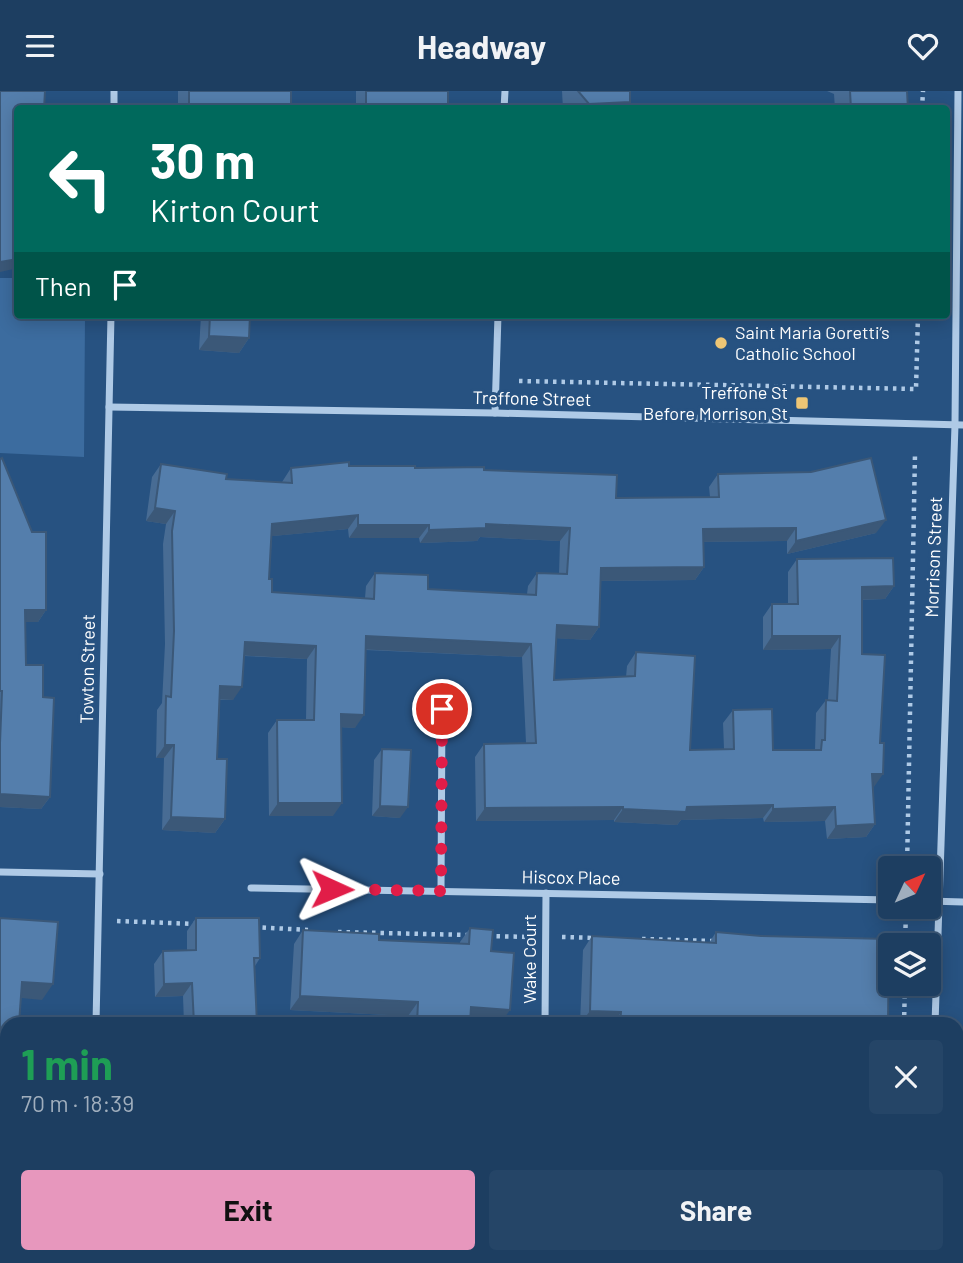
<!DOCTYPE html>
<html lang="en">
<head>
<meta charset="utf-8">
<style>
	:root { --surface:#1d3e61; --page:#254567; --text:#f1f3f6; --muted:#a0aebd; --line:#3b5776; --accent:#e797bd }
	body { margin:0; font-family:Barlow,sans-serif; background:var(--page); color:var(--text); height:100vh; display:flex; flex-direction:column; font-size:26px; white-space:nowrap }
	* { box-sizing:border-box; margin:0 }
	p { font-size:23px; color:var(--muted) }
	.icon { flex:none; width:38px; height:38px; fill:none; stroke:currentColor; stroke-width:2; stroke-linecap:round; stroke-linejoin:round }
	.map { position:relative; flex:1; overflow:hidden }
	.sheet { position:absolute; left:0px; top:926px; width:964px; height:247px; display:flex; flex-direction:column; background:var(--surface); border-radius:21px 21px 0 0; box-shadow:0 4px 18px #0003,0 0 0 2px var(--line) }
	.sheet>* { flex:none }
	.top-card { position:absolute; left:14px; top:14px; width:936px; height:214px; border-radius:7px; box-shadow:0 4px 18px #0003,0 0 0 2px var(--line); background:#00695c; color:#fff; overflow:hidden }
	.needle { width:46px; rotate:46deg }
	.fabs { position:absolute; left:878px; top:765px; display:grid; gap:14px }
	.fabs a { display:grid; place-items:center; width:63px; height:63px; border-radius:7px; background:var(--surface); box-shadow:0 4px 18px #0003,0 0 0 2px var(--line); font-size:35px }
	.pin { position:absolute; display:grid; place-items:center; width:60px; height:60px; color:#fff; margin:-30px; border:4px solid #fff; border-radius:50%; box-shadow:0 2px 7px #0007 }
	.me { position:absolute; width:77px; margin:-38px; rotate:91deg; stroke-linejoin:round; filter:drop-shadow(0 0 5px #0008) }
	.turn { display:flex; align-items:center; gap:24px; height:147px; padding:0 21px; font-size:32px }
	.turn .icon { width:91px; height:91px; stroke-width:2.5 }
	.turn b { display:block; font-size:49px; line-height:60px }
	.then { display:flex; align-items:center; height:66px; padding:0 21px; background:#0003; gap:14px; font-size:26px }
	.round { display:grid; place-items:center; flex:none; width:74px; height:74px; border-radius:7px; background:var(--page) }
	.overview { display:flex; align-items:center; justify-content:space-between; height:119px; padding:0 21px }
	h1 { font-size:42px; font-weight:700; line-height:52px; color:#1e9e55 }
	.action { display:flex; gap:14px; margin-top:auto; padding:14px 21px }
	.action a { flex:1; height:80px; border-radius:7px; background:var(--accent); color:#111; font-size:28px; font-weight:700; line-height:80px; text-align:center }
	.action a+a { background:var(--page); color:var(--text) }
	header { display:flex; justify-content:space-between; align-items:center; height:91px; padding:0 21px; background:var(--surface); font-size:32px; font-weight:700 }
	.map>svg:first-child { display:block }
	.green { fill:#3c6c9f }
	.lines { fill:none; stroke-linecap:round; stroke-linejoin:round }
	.path { stroke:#afcae6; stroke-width:4.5; stroke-dasharray:3.5 5; stroke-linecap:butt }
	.minor { stroke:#afcae6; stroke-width:7 }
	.wall { fill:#486c94; fill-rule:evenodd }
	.shaded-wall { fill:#3b5878 }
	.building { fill:#547eac; stroke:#3b5878; stroke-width:2; fill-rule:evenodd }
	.route { stroke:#e11d48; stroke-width:12; stroke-dasharray:0 21.6 }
	.poi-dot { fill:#eec675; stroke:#275281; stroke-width:2.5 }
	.labels { text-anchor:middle; stroke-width:6; stroke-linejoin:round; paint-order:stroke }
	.poi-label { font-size:18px; fill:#fff; stroke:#275281; text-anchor:start }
	.street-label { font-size:18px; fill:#fff; stroke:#275281 }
</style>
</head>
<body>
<header><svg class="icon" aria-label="menu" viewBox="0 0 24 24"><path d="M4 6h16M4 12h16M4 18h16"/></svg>Headway<svg class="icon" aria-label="heart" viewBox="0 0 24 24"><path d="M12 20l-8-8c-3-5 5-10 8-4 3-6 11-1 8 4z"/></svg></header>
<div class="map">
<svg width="963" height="1172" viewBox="0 0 963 1172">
	<rect width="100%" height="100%" fill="#275281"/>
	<g class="green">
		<path d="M0,187H17L18,224H85L84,366L0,362Z"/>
		<rect x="89" y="1166" width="266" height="6"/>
	</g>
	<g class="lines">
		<g class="path">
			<path d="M922,18L923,0"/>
			<path d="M519,290L916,298L918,224"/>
			<path d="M907,777L915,363"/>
			<path d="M117,830L196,833"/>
			<path d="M254,836L308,839"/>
			<path d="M338,841L469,844"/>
			<path d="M488,845L529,846"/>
			<path d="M562,846L595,847"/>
			<path d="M642,848L714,850"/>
			<path d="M905,854L906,820"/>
			<path d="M904,933L905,892"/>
			<path d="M899,1172V1166"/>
		</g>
		<g class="minor">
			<path d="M114,18V0"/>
			<path d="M504,18L505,0"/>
			<path d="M109,316L495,322L963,334"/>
			<path d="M495,322L498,224"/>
			<path d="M0,781L100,783"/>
			<path d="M251,797L891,809"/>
			<path d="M441,800L442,618"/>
			<path d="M929,810L963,811"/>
			<path d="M96,933L111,224"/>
			<path d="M545,933L546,802"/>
			<path d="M935,933L955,334L958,0"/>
			<path d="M89,1172V1166"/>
			<path d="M930,1172V1166"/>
		</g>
	</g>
	<g class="wall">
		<rect x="178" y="0" width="113" height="18"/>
		<path d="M356,0H448L445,18H356Z"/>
		<path d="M562,0H630L626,18H563Z"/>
		<path d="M827,0H907L908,18H835L834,3Z"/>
		<path d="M201,224H250L249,247L239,262L199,259Z"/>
		<path d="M0,368L46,519L38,531H25L26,574L43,606L50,706L41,718L0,716Z"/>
		<path d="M161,373L226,388L282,391L291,377L349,375L484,379L616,407L710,406L709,396L718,383L876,442L787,463V450L703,451L704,476L695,489L601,490L599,536L590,549L556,547L554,589L626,586L627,575L636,561L690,659L724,658L723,632L733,619L773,659H815L816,622L826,609H828L831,558L763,559V526L772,513H788V481L797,468L894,495L885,508L862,509V563L875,733L866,746L827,748L825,730L764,731L763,727L681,729L677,734L614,731V729L476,730L475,666L484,653L526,652L522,566L366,559L355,637L341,636L333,725H269L268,642L277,629H306L307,568L244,565L233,609H220L217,668L225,728L215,742L162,739L164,667H156L157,619L162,612L165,553L163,453L166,433L146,430L152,386ZM348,438L349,447H419L420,452L477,450L480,446L560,450L559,483L537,482L528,495L527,503L428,498L375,482L366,495L365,507L272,501L269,488L272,445Z"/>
		<path d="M382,658L400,727L372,725L374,669Z"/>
		<path d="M196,827L260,867L255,875L257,933H184L183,905L155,906L154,873L163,860H187V840Z"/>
		<path d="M470,837V933H408V925L290,919L294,853L303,839L379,849L460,853V851Z"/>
		<path d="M716,841L887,927L888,933H580L583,859L592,845L709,852Z"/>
		<path d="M355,1166H884V1172H354Z"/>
	</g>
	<g class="shaded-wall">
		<path d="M630,11L626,18H586L589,13Z"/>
		<path d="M423,14H448L445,18H420Z"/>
		<path d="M18,168V177L0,181V171Z"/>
		<path d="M209,245L249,247L239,262L199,259Z"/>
		<path d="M155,417L175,420L166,433L146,430Z"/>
		<path d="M358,424L348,438L263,446L272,433Z"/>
		<path d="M886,429L876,442L787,463L796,450Z"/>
		<path d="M486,433L570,437L560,450L480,446L477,450L420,452L429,439Z"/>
		<path d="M358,434H429L419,447H349Z"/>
		<path d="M796,437L787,450L694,451L703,438Z"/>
		<path d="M704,476L695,489L592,490L601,477Z"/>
		<path d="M894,495L885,508L853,509L862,496Z"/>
		<path d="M25,519H46L38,531H17Z"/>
		<path d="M557,534L599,536L590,549L548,547Z"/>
		<path d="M366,545L531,553L522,566L357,558Z"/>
		<path d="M772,545H840L831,558L763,559Z"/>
		<path d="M245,551L316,555L307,568L235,564Z"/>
		<path d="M220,595L242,596L233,609L211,608Z"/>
		<path d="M341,623L364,624L355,637L332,636Z"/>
		<path d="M165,654H174L164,667H156Z"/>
		<path d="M872,683H883L874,696Z"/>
		<path d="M0,703L50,706L41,718L0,716Z"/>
		<path d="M278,712H342L333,725H269Z"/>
		<path d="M773,714L763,727L681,729L677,734L614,731L623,718Z"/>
		<path d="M380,715L408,716L400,727L372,725Z"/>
		<path d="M623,716L614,729L476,730L485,717Z"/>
		<path d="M835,716L825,730L764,731L773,718Z"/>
		<path d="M171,726L225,728L215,742L162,739Z"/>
		<path d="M875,733L866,746L827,748L836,735Z"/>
		<path d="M22,891L53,893L42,909L11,906Z"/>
		<path d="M192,892L183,905L155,906L164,893Z"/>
		<path d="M300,905L418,911L408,925L290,919Z"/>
		<path d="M471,916L510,919L500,933L462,930Z"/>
		<path d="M590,920L621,921L613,933H580Z"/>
		<path d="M0,959L7,960V976H0Z"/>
		<path d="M5,1062H7V1076H0Z"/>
		<path d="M0,1159H7V1166H14L9,1172H0Z"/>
	</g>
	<g class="building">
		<path d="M0,0H45L44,18H18V168L0,171Z"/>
		<rect x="189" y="0" width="102" height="18"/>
		<path d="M366,0H448V14H423V18H369V14H366Z"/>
		<path d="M578,0H630V11L589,13Z"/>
		<path d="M850,0H907L908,18H851Z"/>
		<path d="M210,224H250L249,247L209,245Z"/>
		<path d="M2,367L32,441H46V519H25L26,574H43V606L54,607L50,706L0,703V652L2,600H0V368Z"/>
		<path d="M871,367L886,429L796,450V437L703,438L704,476L601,477L599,536L557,534L554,589L635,585L636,561L695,565L690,659L734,658L733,619L772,618L773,659H821L822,649H825L826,609L837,610L840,545H772V513H798L797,468L893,467L894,495L862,496V563L885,564L880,652H884L883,683H872L875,733L836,735L835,716L773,718V714L687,716L686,721L623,718V716L485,717L484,653L536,652L531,553L366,545L364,624L341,623L342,712H278L277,629H314L316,555L245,551L242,596L220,595L217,668H227L225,728L171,726L174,654H165L166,605L171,606L174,540L172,440L175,420L155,417L161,373L227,383L226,388L292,392L291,377L349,371V375H415V377L484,376V379L617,384L616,407L719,406L718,383L811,381ZM358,424V434H429V439L486,437V433L570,437L567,483L537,482L536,504L428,498V484L375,482L374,508L272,501V488H269L272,433Z"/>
		<path d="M382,658L411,659L408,716L380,715Z"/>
		<path d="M0,827L58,831L53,893L22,891L19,933H7V960L0,959Z"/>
		<path d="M196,827H259L260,867H254L257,933H194L192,892L164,893L163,860L196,859Z"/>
		<path d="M470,837L493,839L491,860L514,862L510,919L471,916L470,933H417L418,911L300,905L303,839L379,843V849L469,853Z"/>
		<path d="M716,841L761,845L889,848L888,933H620L621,921L590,920L592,845L716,852Z"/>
		<path d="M0,1007L7,1008V1062H5V1112H7V1159H0Z"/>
		<path d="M364,1166H884V1172H363Z"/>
	</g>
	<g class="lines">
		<path class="route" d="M332,798L441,800L442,618"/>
	</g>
	<g class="poi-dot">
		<circle cx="721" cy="252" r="7"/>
		<rect x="795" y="305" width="14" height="14" rx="3.5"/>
	</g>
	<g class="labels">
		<g class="poi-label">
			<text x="735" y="248">Saint Maria Goretti’s<tspan x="735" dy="21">Catholic School</tspan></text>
			<text x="788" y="308" text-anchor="end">Treffone St<tspan x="788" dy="21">Before Morrison St</tspan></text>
		</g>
		<g class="street-label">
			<text transform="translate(532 308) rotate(1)" y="6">Treffone Street</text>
			<text transform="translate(934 466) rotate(-88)" y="6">Morrison Street</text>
			<text transform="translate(88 578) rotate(-89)" y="6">Towton Street</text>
			<text transform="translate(571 787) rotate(1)" y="6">Hiscox Place</text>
			<text transform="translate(530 868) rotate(-90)" y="6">Wake Court</text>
		</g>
	</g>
</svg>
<div class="fabs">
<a><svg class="needle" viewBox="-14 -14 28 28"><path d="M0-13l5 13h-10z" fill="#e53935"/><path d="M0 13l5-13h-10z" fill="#a0aebd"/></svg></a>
<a><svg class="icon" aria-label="layers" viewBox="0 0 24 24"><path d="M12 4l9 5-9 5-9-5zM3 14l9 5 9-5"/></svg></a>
</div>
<div class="pin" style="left:442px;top:618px;background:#d93025"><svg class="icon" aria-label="arrive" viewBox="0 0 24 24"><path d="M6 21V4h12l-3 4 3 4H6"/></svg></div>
<svg class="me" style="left:332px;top:798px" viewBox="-20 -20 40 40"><path d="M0-17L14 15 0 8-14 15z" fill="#e11d48" stroke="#fff" stroke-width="4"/></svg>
<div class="top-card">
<div class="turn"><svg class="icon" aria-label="left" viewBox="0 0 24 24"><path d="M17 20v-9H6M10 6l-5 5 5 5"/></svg><div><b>30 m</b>Kirton Court</div></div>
<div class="then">Then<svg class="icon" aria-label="arrive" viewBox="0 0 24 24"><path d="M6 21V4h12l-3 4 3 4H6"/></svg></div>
</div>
<section class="sheet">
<div class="overview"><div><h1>1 min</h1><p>70 m · 18:39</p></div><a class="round"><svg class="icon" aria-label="close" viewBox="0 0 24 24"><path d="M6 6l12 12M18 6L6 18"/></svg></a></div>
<div class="action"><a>Exit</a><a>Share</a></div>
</section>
</div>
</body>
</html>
